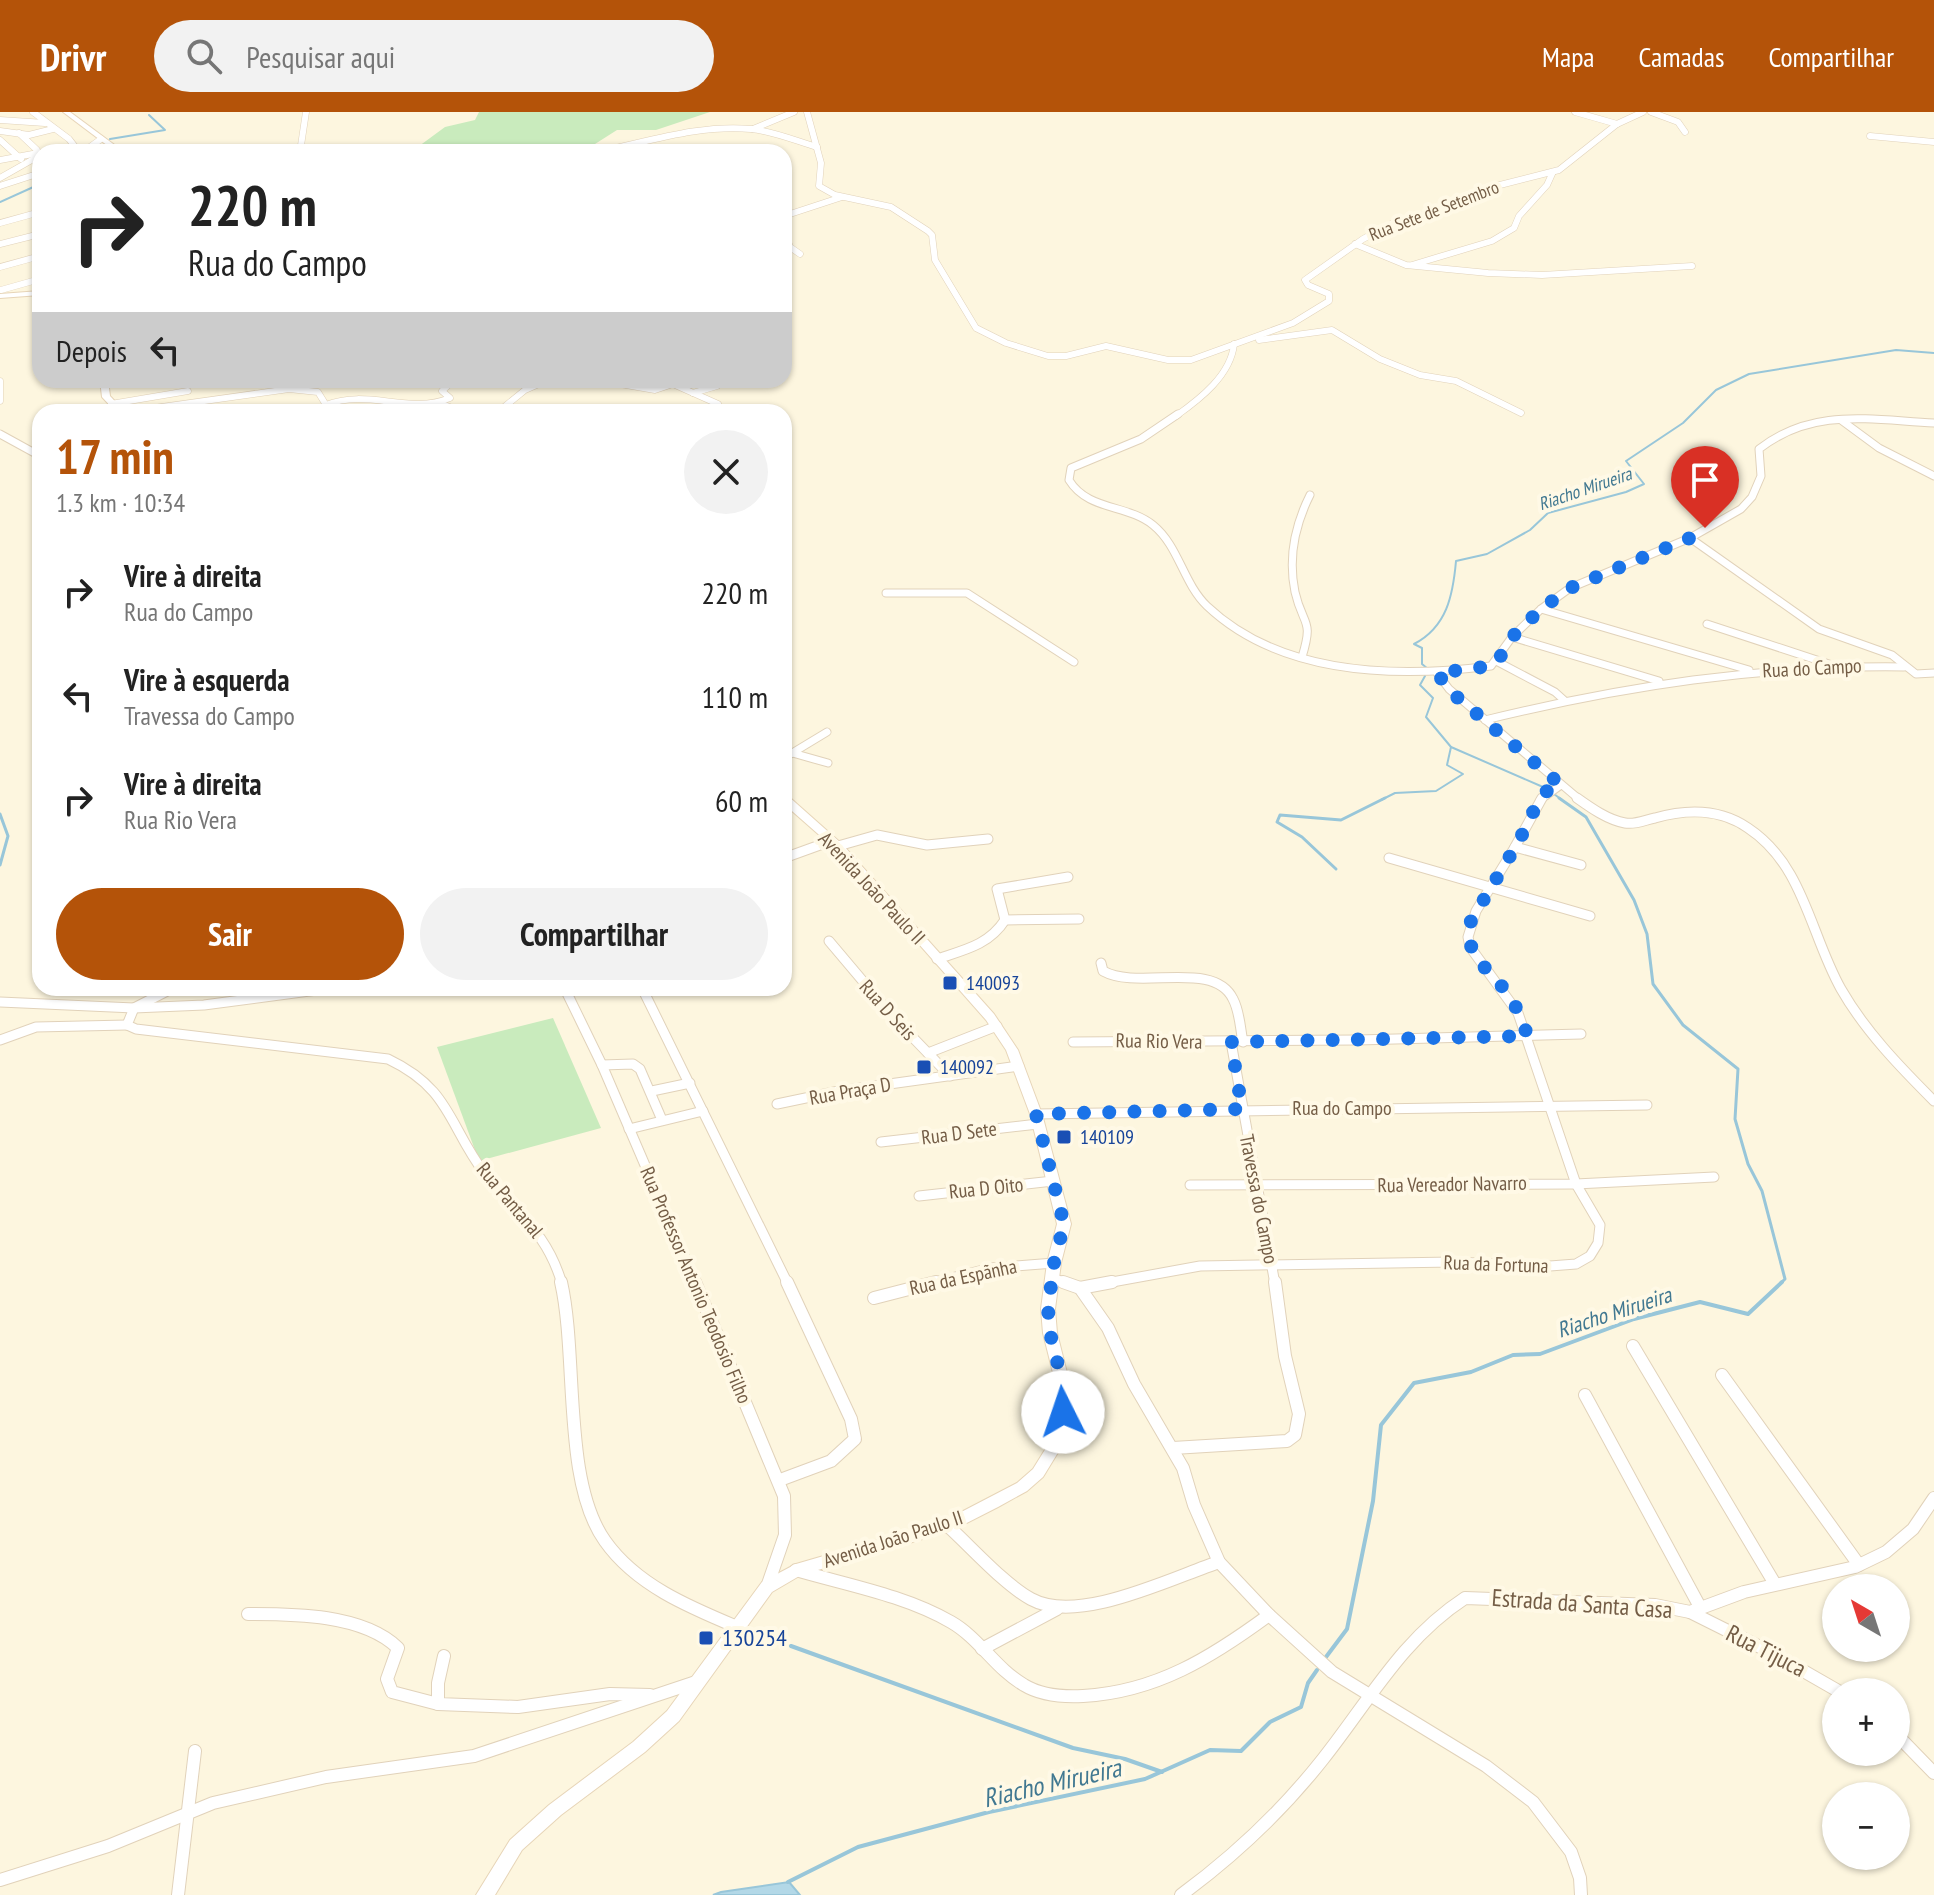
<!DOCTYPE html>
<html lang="pt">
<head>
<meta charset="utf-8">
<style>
	:root { --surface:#fff; --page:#f2f2f2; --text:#222; --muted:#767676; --accent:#b45309 }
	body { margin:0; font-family:"PT Sans Narrow",sans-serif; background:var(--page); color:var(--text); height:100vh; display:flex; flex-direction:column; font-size:30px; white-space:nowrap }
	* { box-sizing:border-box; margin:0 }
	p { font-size:26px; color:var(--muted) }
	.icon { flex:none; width:44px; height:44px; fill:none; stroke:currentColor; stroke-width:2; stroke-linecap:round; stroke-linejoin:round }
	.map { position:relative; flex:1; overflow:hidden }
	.sheet { position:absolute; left:32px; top:292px; width:760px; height:592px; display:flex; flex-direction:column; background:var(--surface); border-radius:24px; box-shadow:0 2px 6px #0004 }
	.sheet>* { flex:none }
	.banner { position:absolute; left:32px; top:32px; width:760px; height:244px; border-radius:24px; box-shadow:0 2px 6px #0004; background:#fff; color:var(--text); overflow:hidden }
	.needle { width:52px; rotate:321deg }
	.controls { position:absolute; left:1822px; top:1462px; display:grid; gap:16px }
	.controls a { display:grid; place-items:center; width:88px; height:88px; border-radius:50%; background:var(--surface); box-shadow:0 2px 6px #0004; font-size:40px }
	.pin { position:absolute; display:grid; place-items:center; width:68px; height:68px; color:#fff; margin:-82px -34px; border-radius:50% 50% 50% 0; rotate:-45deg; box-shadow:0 0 8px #0007 }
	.pin .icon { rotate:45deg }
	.me { position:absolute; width:88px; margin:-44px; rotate:356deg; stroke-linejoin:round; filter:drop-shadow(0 0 6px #0008) }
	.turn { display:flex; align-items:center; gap:28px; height:168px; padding:0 24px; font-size:36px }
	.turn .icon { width:104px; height:104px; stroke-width:2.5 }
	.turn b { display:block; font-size:56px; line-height:68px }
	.then { display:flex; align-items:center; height:76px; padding:0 24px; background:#0003; gap:16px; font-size:30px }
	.round { display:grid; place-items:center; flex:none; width:84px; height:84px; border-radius:42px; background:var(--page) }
	.headline { display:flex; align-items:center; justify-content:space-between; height:136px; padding:0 24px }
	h1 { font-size:48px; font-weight:700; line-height:60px; color:var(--accent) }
	.cta { display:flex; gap:16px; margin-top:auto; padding:16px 24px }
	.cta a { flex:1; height:92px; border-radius:48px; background:var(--accent); color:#fff; font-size:32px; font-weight:700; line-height:92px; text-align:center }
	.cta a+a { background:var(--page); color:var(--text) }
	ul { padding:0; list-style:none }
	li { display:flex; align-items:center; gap:24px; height:104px; padding:0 24px }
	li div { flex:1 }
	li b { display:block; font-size:30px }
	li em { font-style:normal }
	header { display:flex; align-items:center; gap:48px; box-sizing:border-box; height:112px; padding:0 40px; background:var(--accent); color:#fff }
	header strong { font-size:38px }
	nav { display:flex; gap:44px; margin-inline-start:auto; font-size:28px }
	.search { width:560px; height:72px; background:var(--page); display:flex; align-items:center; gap:20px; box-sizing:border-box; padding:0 28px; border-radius:44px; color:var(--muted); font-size:30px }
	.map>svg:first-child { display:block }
	.green { fill:#c9ebbd }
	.water { fill:#b3d8e7; stroke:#98c6d9; stroke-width:2 }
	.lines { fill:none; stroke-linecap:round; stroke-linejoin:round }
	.stream-far2 { stroke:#98c6d9; stroke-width:2 }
	.stream-far1 { stroke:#98c6d9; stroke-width:3 }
	.stream { stroke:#98c6d9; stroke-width:4 }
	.minor-far3-casing { stroke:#e1d2ba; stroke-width:7 }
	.minor-far2-casing { stroke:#e1d2ba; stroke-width:9 }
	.minor-far1-casing { stroke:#e1d2ba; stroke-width:11 }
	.minor-casing { stroke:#e1d2ba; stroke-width:14 }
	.secondary-casing { stroke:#e7d5b8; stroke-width:2 }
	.minor-far3 { stroke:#fff; stroke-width:6 }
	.minor-far2 { stroke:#fff; stroke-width:7 }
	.minor-far1 { stroke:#fff; stroke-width:9 }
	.minor { stroke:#fff; stroke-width:12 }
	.secondary { fill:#fff; fill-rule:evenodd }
	.route { stroke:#1a73e8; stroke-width:14; stroke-dasharray:0 25.2 }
	.transit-dot { fill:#1a4fb4; stroke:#fff9e6; stroke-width:3 }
	.labels { text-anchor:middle; stroke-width:8; stroke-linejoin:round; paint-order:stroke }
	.far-street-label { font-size:18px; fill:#745d46; stroke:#fff9e6 }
	.far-water-label { font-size:18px; font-style:italic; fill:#417891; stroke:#fff9e6 }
	.street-label { font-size:20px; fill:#745d46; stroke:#fff9e6 }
	.transit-label { font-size:20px; fill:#164399; stroke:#fff9e6; text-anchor:start }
	.water-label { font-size:22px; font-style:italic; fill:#417891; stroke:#fff9e6 }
	.near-street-label { font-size:24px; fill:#745d46; stroke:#fff9e6 }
	.near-transit-label { font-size:24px; fill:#164399; stroke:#fff9e6; text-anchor:start }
	.near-water-label { font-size:26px; font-style:italic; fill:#417891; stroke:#fff9e6 }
</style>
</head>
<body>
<header>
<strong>Drivr</strong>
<div class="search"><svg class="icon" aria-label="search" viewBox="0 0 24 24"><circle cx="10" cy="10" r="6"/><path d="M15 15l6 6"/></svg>Pesquisar aqui</div>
<nav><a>Mapa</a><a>Camadas</a><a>Compartilhar</a></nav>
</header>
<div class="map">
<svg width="1934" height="1783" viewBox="0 0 1934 1783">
	<rect width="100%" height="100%" fill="#fdf6df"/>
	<g class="green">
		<path d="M479,0H710L656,18H617L595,32L568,40H411L445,15L475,8Z"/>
		<path d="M553,906L601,1016L479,1049L437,935Z"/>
	</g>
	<path class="water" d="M789,1770L800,1783H713L721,1780Z"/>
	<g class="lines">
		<g class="stream-far2">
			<path d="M110,27L165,18L149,3"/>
			<path d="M0,90L40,72"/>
			<path d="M1428,557L1422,552V536L1414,532C1447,515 1453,483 1456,449L1487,442L1530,418L1548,401L1626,380L1644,372L1626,349L1683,311L1716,278L1749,262L1896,238L1934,241"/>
			<path d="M1425,564L1420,573L1433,586L1426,605L1451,635L1543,675"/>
			<path d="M1554,682L1562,688"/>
			<path d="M1381,688L1395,681L1436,679L1463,662L1447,653L1451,635"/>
		</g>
		<g class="stream-far1">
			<path d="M1559,686L1586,705L1634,788L1647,822L1653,872L1683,913L1738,957L1735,1007L1748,1052L1762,1079L1785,1167L1780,1172"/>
			<path d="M0,702L8,724L0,753"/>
			<path d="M1336,757L1302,725L1277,710L1280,703L1341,708L1385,686"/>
		</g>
		<g class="stream">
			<path d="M791,1534L1073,1636L1125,1647L1162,1660"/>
			<path d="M1326,1545L1347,1517L1373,1389L1381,1313L1414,1271L1471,1260L1513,1243L1540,1242L1634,1207L1700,1190L1748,1202L1782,1170"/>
			<path d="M788,1770L858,1735L989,1700L1145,1667L1210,1638L1241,1639L1270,1610L1301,1595L1308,1571L1317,1558"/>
		</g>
		<defs>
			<g id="minor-far3">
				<path d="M33,0L69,27L79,40"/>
				<path d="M807,0L821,51L819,74L835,83L891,95L928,119L932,123L935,148L976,216L1006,231L1048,244H1066L1106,234L1168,248H1191L1293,211L1329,189V182L1308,173L1305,168L1363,127L1391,112L1456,92L1496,74L1559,58L1617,12L1643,0"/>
				<path d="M1575,0L1617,12"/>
				<path d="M1651,0L1678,10L1685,20"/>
				<path d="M0,8L45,11"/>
				<path d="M753,17L794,0"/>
				<path d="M0,19L29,23L53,17"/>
				<path d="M1870,24L1934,30"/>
				<path d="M0,28L21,47"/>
				<path d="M83,40L101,27"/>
				<path d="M300,40L306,0"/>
				<path d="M597,40C647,30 700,12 751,17C773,19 796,29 817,35"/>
				<path d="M0,48L38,41"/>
				<path d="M0,66L37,45V38L19,21"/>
				<path d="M0,74L40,61"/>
				<path d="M784,104L842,85"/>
				<path d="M0,111L40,100"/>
				<path d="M784,119L790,135L800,142"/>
				<path d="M0,132L40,122"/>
				<path d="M1355,132L1406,153L1488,161L1542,163L1692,154"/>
				<path d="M1412,153L1492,129L1514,116L1519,104L1547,73L1552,62"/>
				<path d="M0,155L40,144"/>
				<path d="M1,178L40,167"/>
				<path d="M1259,228L1332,218L1380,247L1420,263L1456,269L1521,301"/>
				<path d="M597,268L655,278L673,272L663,268"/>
				<path d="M0,269V289"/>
				<path d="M673,272L718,292L715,300"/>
				<path d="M693,281L717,274"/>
				<path d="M439,291L463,300"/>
				<path d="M111,292L188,279"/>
				<path d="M326,293C368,276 408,303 450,286L442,279L454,268"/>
				<path d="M126,300L289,277L318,280L326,293L321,300"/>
				<path d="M498,300L525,278L548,268"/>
				<path d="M1176,304C1200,287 1231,263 1234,232"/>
			</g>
			<g id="minor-far2">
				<path d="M1178,302L1141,327L1071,356L1069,368C1088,399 1127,392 1153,413C1179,434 1183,471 1207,494C1281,564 1396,566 1491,554L1512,525L1541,497L1570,476L1690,426L1741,397L1752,385L1761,364L1759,337C1813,295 1870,308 1934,311"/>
				<path d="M1841,308L1879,336L1934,364"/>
				<path d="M0,322L40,344"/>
				<path d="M1690,426L1819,517L1892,543L1916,562L1934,561"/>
				<path d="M886,481H967L1074,550"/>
				<path d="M1541,497L1749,558"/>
				<path d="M1707,512L1829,552"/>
				<path d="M1512,525L1659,569"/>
				<path d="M1302,545C1314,506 1303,515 1295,480C1288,446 1295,413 1310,383"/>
				<path d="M1498,550L1555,580L1565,589"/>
				<path d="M1437,561L1449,577L1580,688"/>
				<path d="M1485,608C1624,574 1761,553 1904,555"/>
				<path d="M789,640L828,651"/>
				<path d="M784,646L827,620"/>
				<path d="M1540,688L1561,673"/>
			</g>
			<g id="minor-far1">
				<path d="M1577,686C1591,696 1608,708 1625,711C1635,713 1645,708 1655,706C1687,697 1719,696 1748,716C1804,753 1810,822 1841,877C1865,919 1900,955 1934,989"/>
				<path d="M838,734L877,723L927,733L988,727"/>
				<path d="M1515,735L1542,686"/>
				<path d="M784,746L831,729"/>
				<path d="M1389,746L1590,804"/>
				<path d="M1005,808L1079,807"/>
				<path d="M829,829L894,906L950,964"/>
				<path d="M937,847C964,838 989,833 1005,808L997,777L1068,765"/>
				<path d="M1101,851L1103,859C1139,879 1214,847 1233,887C1240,900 1240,916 1243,930"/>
				<path d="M173,876L134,896L127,913L136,917L388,947C451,977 448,1013 485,1062C517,1102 547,1120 562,1172"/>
				<path d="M642,876L788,1172"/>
				<path d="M565,877L602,953L696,1172"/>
				<path d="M0,890L134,896L204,893L332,876"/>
				<path d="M0,928L36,915L127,913"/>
				<path d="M1073,930L1358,928L1581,922"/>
				<path d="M1231,930L1275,1172"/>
				<path d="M928,941L997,914"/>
				<path d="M602,953L633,952L640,957L662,1008"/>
				<path d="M652,979L690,971"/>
				<path d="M777,992L839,979L1019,954"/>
				<path d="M1036,1002L1647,993"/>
				<path d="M629,1017L703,999"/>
				<path d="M881,1030L1038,1012"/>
				<path d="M1190,1073L1576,1072L1714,1065"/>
				<path d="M919,1084L1053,1069"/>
				<path d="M1052,1166L1069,1172"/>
				<path d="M928,1172L991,1156L1054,1151"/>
				<path d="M1101,1172L1200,1154L1453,1150L1550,1154L1576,1152L1590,1144L1598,1131L1600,1113L1576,1072L1518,901L1470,835L1468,825L1476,799L1515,735L1581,753"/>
			</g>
			<g id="minor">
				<path d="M561,1170C578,1244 562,1369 605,1429C636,1473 689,1495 737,1515"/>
				<path d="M695,1170L784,1384L785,1423L767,1475"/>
				<path d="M1063,1170L1080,1176L1108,1216L1134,1272L1183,1356L1194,1393L1219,1450L1269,1503L1332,1560L1486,1654L1533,1690L1571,1740L1580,1766L1581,1783"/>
				<path d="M1080,1176L1112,1170"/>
				<path d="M874,1186L936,1170"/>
				<path d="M1633,1234L1775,1472"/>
				<path d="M1722,1263L1859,1453"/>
				<path d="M1585,1283L1700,1495"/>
				<path d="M1173,1336L1287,1329L1295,1323L1299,1302L1285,1244L1275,1170"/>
				<path d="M780,1368L831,1349L855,1327L851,1307L787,1170"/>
				<path d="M948,1414C971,1435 1005,1473 1031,1487C1078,1513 1171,1466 1219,1450"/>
				<path d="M796,1458C847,1473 904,1483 951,1510C979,1526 996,1557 1024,1573C1042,1584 1064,1585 1083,1584C1156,1580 1212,1545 1269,1503"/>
				<path d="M1690,1500L1774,1542L1840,1580"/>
				<path d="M248,1502C294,1502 363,1502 398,1536L387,1567L392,1580L438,1592"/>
				<path d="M982,1537L1057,1497"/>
				<path d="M444,1544L438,1571V1592L518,1595L610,1582L650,1583"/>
				<path d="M1896,1622L1934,1661"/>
				<path d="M0,1768L108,1734L213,1691L326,1665L474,1644L696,1570"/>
				<path d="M178,1783L195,1639"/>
				<path d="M1181,1783C1234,1744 1282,1699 1323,1647C1369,1589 1402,1527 1465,1486L1655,1493L1690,1500L1744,1480L1855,1455L1886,1440L1913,1417L1934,1386"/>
			</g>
			<g id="secondary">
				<path d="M63,0H70L124,40H116Z"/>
				<path d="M40,179V183L0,186V182Z"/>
				<path d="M100,268H108L110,284L125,300H116L102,285Z"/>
				<path d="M784,683L788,684L842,732L994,902L1018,938L1042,1002L1071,1112L1061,1151L1055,1197L1057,1221L1069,1269L1070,1300L1065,1329L1043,1365L1027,1379L998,1395L953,1418L801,1463L772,1480L679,1609L645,1640L561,1703L522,1738L495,1783H476L510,1728L549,1693L633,1630L667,1599L762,1470L796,1452L944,1409L1017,1371L1033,1357L1051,1328L1056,1300L1055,1269L1043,1221L1041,1197L1047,1151L1057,1112L1030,1002L1006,938L986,908L834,736L784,692Z"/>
			</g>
		</defs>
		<use href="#minor-far3" class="minor-far3-casing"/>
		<use href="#minor-far2" class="minor-far2-casing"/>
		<use href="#minor-far1" class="minor-far1-casing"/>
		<use href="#minor" class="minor-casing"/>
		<use href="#secondary" class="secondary-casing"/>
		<use href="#minor-far3" class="minor-far3"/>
		<use href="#minor-far2" class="minor-far2"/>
		<use href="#minor-far1" class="minor-far1"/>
		<use href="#minor" class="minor"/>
		<use href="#secondary" class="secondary"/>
	</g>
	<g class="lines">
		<path class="route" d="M1063,1300L1062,1269L1050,1221L1048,1197L1054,1151L1064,1112L1036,1002L1242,997L1231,930L1528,924C1522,911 1518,896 1509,884C1491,856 1462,846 1471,809L1519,729L1540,686L1547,679L1561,673L1452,581L1437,561L1491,554C1502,548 1504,534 1512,525L1541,497L1570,476L1690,426L1705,416"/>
	</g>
	<g class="transit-dot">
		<rect x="942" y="863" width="16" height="16" rx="4"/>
		<rect x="916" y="947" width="16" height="16" rx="4"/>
		<rect x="1056" y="1017" width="16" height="16" rx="4"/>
		<rect x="698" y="1518" width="16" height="16" rx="4"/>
	</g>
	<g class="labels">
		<g class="far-street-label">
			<text transform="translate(1434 99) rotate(-21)" y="6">Rua Sete de Setembro</text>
		</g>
		<g class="far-water-label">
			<text transform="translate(1585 377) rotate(-19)" y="6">Riacho Mirueira</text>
		</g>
		<g class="street-label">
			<text transform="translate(1812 556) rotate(-3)" y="7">Rua do Campo</text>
			<text transform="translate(872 776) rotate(47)" y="7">Avenida João Paulo II</text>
			<text transform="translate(888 898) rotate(48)" y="7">Rua D Seis</text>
			<text transform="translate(1159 929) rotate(1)" y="7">Rua Rio Vera</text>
			<text transform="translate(850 979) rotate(-10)" y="7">Rua Praça D</text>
			<text x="1342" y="1003">Rua do Campo</text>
			<text transform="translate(959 1021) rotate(-7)" y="7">Rua D Sete</text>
			<text transform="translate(1452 1072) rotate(-1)" y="7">Rua Vereador Navarro</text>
			<text transform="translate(986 1076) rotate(-6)" y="7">Rua D Oito</text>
			<text transform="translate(1259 1087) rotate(79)" y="7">Travessa do Campo</text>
			<text transform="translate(510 1088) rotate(50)" y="7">Rua Pantanal</text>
			<text transform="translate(1496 1152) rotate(2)" y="7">Rua da Fortuna</text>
			<text transform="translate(963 1165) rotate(-12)" y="7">Rua da Espãnha</text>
			<text transform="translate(696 1173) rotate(67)" y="7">Rua Professor Antonio Teodosio Filho</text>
			<text transform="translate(893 1427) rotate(-18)" y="7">Avenida João Paulo II</text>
		</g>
		<g class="transit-label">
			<text x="966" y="878">140093</text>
			<text x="940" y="962">140092</text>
			<text x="1080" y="1032">140109</text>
		</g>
		<g class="water-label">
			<text transform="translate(1614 1200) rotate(-18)" y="8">Riacho Mirueira</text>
		</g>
		<g class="near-street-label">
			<text transform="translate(1582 1492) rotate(4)" y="8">Estrada da Santa Casa</text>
			<text transform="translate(1766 1539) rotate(27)" y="8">Rua Tijuca</text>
		</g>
		<g class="near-transit-label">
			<text x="722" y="1534">130254</text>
		</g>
		<g class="near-water-label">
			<text transform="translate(1052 1671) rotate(-13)" y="9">Riacho Mirueira</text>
		</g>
	</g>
</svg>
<div class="controls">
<a><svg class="needle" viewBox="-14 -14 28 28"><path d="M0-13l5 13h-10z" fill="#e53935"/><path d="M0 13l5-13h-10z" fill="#767676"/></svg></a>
<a>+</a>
<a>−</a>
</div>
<div class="pin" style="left:1705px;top:416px;background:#d93025"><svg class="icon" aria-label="arrive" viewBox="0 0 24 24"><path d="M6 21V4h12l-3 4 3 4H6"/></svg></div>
<svg class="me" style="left:1063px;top:1300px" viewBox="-20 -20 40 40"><circle r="19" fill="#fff"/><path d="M0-13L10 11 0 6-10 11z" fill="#1a73e8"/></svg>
<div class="banner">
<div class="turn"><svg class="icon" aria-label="right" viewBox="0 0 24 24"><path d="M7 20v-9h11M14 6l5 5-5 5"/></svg><div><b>220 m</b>Rua do Campo</div></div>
<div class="then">Depois<svg class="icon" aria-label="left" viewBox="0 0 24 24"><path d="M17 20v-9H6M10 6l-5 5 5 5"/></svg></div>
</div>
<section class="sheet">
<div class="headline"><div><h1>17 min</h1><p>1.3 km · 10:34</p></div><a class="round"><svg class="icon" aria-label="close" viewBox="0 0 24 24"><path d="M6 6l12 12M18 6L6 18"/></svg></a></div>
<ul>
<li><svg class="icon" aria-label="right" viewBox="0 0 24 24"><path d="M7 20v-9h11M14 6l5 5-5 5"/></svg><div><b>Vire à direita</b><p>Rua do Campo</p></div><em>220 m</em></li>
<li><svg class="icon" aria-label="left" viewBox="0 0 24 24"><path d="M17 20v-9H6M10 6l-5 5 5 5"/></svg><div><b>Vire à esquerda</b><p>Travessa do Campo</p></div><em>110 m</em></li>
<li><svg class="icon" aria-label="right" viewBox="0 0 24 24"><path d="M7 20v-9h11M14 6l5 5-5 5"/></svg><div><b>Vire à direita</b><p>Rua Rio Vera</p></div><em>60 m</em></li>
</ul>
<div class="cta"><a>Sair</a><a>Compartilhar</a></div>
</section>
</div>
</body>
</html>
